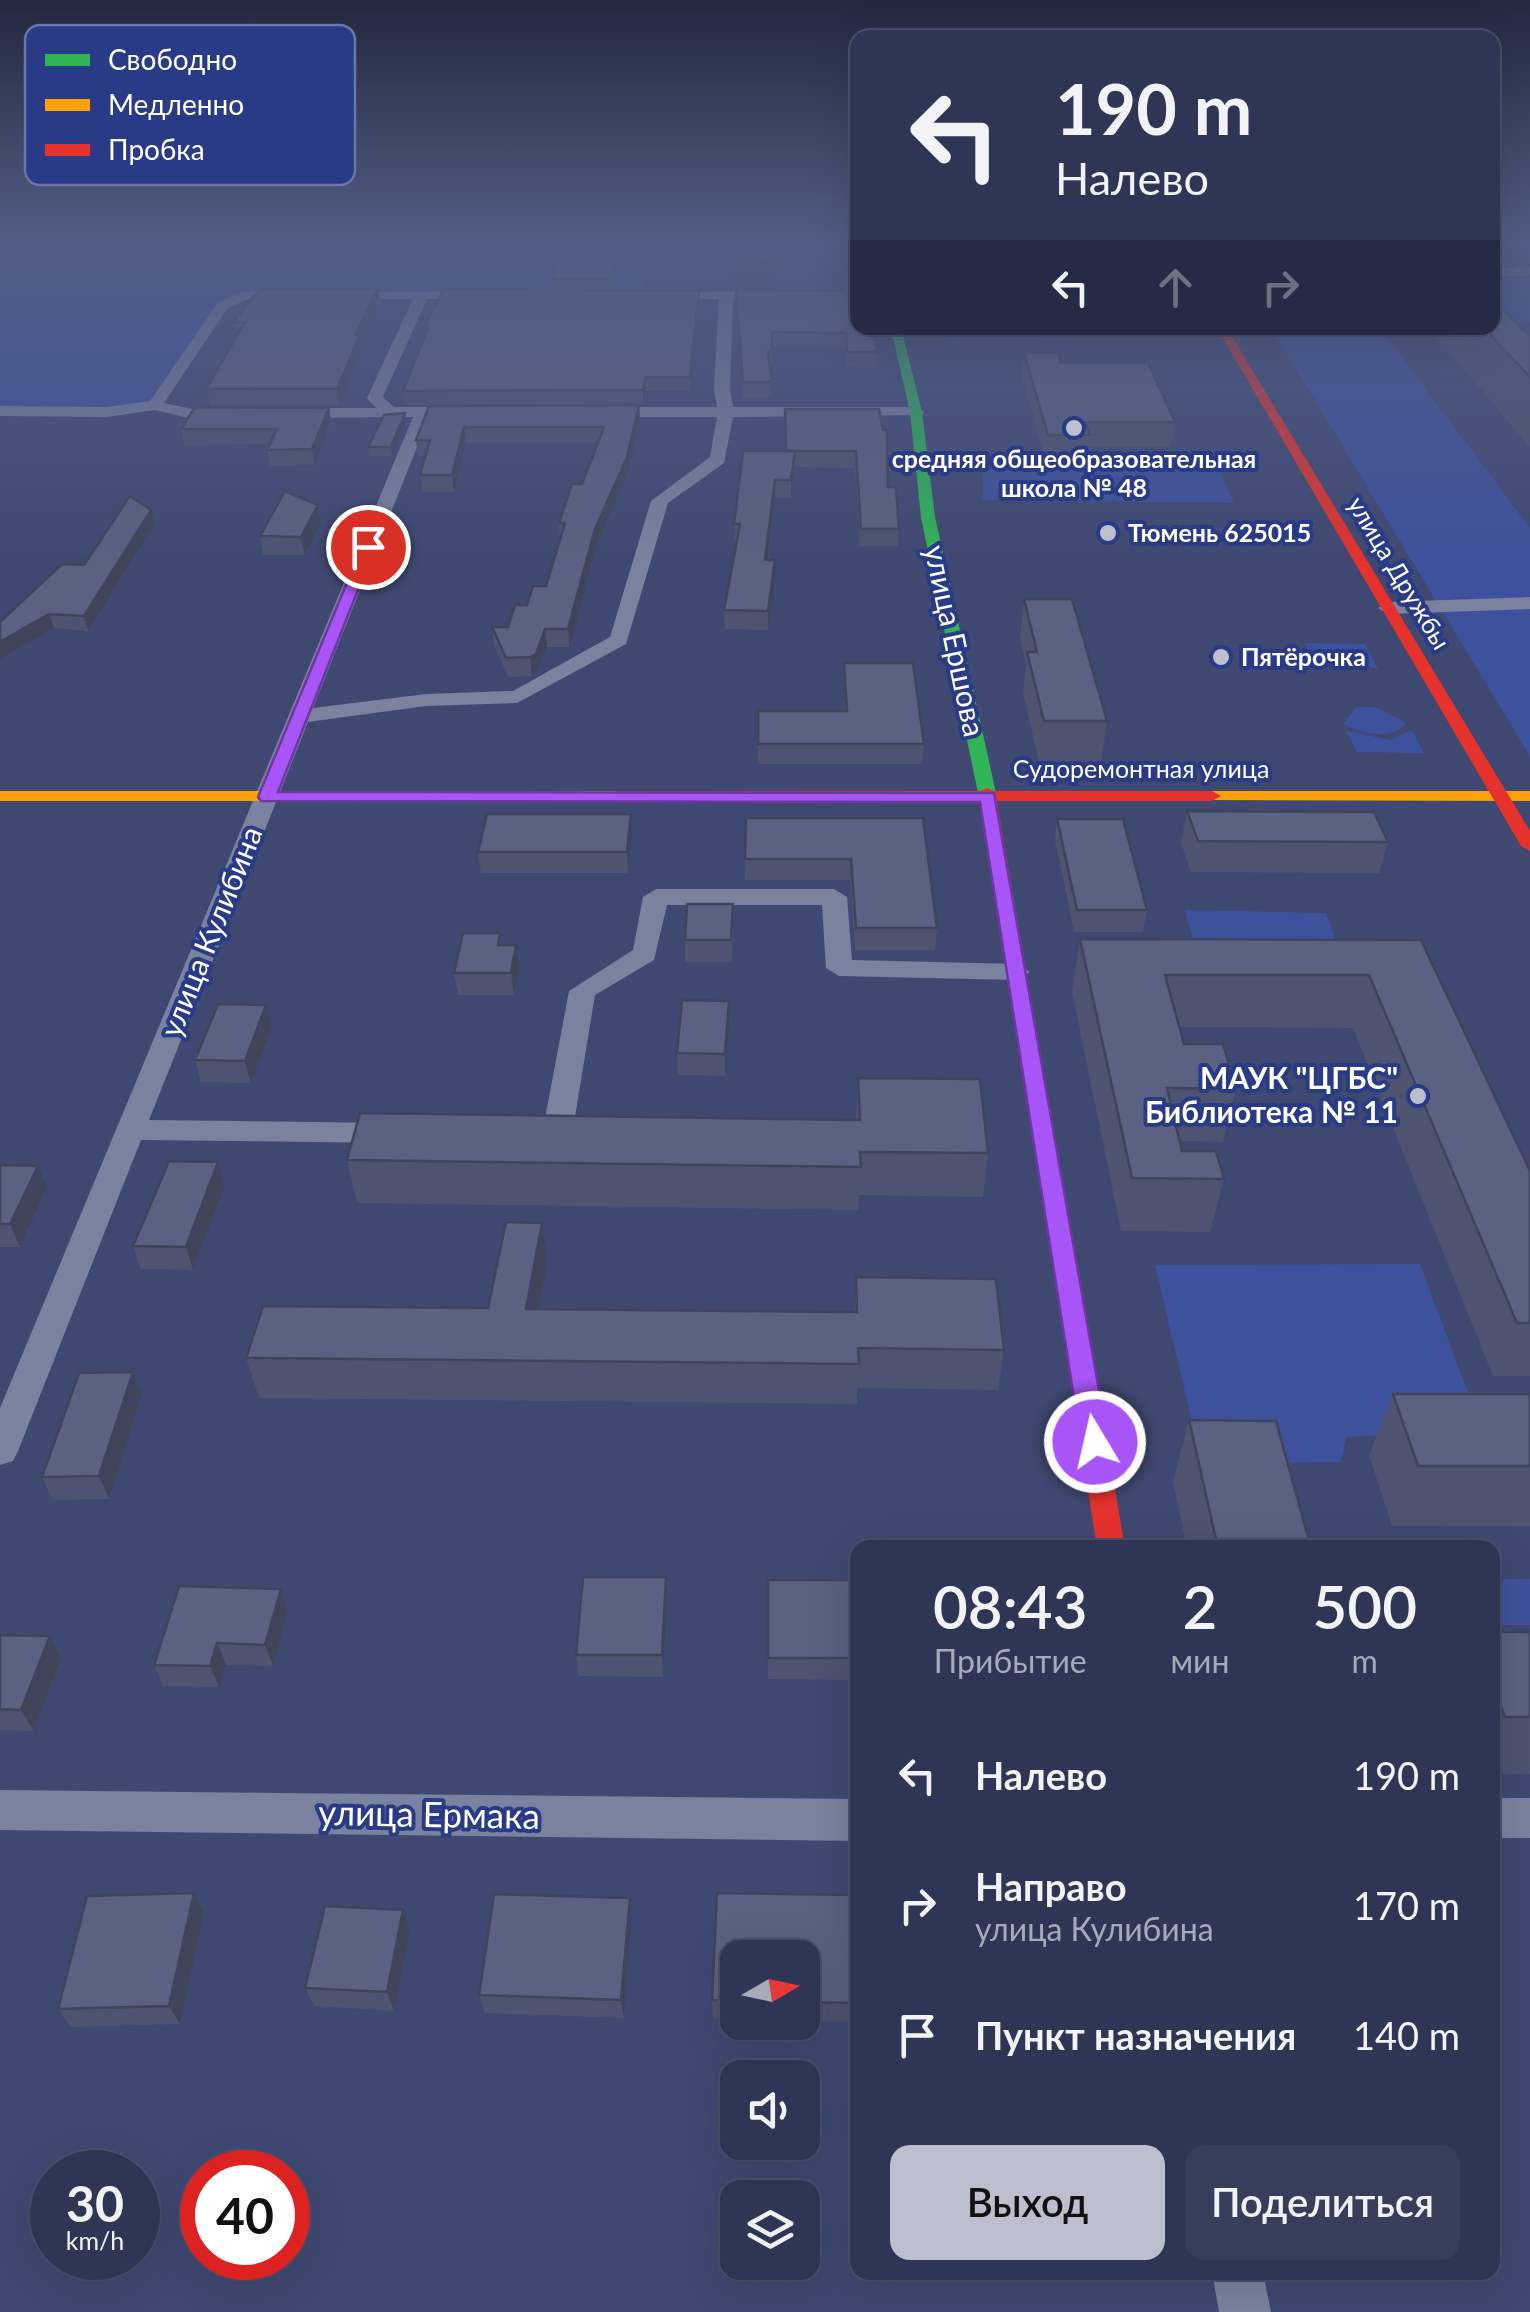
<!DOCTYPE html>
<html lang="ru">
<head>
<meta charset="utf-8">
<style>
	:root { --surface:#2f3655; --page:#373e5b; --text:#f1f3f6; --muted:#a7abb9; --line:#4a506c; --accent:#bcbfcd }
	body { margin:0; font-family:Lato,sans-serif; background:var(--page); color:var(--text); height:100vh; display:flex; flex-direction:column; font-size:38px; white-space:nowrap }
	* { box-sizing:border-box; margin:0 }
	p { font-size:32px; color:var(--muted) }
	.icon { flex:none; width:55px; height:55px; fill:none; stroke:currentColor; stroke-width:2; stroke-linecap:round; stroke-linejoin:round }
	.map { position:relative; flex:1; overflow:hidden }
	.panel { position:absolute; left:850px; top:1540px; width:650px; height:740px; display:flex; flex-direction:column; background:var(--surface); border-radius:20px; box-shadow:0 10px 40px #0002,0 0 0 2px var(--line) }
	.panel>* { flex:none }
	.top-card { position:absolute; left:850px; top:30px; width:650px; height:305px; border-radius:20px; box-shadow:0 10px 40px #0002,0 0 0 2px var(--line); background:#2f3655; color:var(--text); overflow:hidden }
	.needle { width:65px; rotate:81deg }
	.controls { position:absolute; left:720px; top:1940px; display:grid; gap:20px }
	.controls a { display:grid; place-items:center; width:100px; height:100px; border-radius:20px; background:var(--surface); box-shadow:0 10px 40px #0002,0 0 0 2px var(--line); font-size:50px }
	.speed { position:absolute; left:30px; top:2150px; display:flex; gap:20px; font-size:50px; font-weight:700; text-align:center }
	.speed>* { display:grid; place-content:center; width:130px; height:130px; border-radius:50%; background:var(--surface); box-shadow:0 10px 40px #0002,0 0 0 2px var(--line); line-height:1 }
	.speed small { font-size:25px; font-weight:400 }
	.speed .limit { border:15px solid #d22; background:#fff; color:#111 }
	.pin { position:absolute; display:grid; place-items:center; width:85px; height:85px; color:#fff; margin:-42px; border:5px solid #fff; border-radius:50%; box-shadow:0 2px 10px #0007 }
	.me { position:absolute; width:110px; margin:-55px; rotate:351deg; stroke-linejoin:round; filter:drop-shadow(0 0 8px #0008) }
	.turn { display:flex; align-items:center; gap:35px; height:210px; padding:0 40px; font-size:45px }
	.turn .icon { width:130px; height:130px; stroke-width:2.5 }
	.turn b { display:block; font-size:70px; line-height:85px }
	.lanes { display:flex; align-items:center; height:95px; padding:0 40px; background:#0003; justify-content:center; gap:50px; direction:ltr }
	.lanes .off { opacity:.35 }
	.eta { display:flex; justify-content:space-evenly; align-items:center; height:170px; text-align:center }
	.eta b { font-size:60px; font-weight:600; line-height:70px }
	.cta { display:flex; gap:20px; margin-top:auto; padding:20px 40px }
	.cta a { flex:1; height:115px; border-radius:20px; background:var(--accent); color:#111; font-size:40px; font-weight:600; line-height:115px; text-align:center }
	.cta a+a { background:var(--page); color:var(--text) }
	ul { padding:0; list-style:none }
	li { display:flex; align-items:center; gap:30px; height:130px; padding:0 40px }
	li div { flex:1 }
	li b { display:block; font-size:38px }
	li em { font-style:normal }
	.map>svg:first-child { display:block }
	.green { fill:#3e519c }
	.lines { fill:none; stroke-linecap:round; stroke-linejoin:round }
	.street { fill:#7b829f; fill-rule:evenodd }
	.fast { fill:#30b455; fill-rule:evenodd }
	.slow { fill:#ff9f0a; fill-rule:evenodd }
	.jam { fill:#e5322d; fill-rule:evenodd }
	.wall { fill:#4d5370 }
	.shaded-wall { fill:#3f445b }
	.building { fill:#5a6182; stroke:#3f445b; stroke-width:2.5 }
	.route { fill:#a855f7; stroke:#6d37a1; stroke-width:2.5 }
	.poi-dot { fill:#bcbfcd; stroke:#293a87; stroke-width:4 }
	.labels { text-anchor:middle; stroke-width:8; stroke-linejoin:round; paint-order:stroke }
	.far-poi-label { font-size:25px; font-weight:bold; fill:#fff; stroke:#293a87; text-anchor:start }
	.far-street-label { font-size:25px; fill:#fff; stroke:#293a87 }
	.street-label { font-size:30px; fill:#fff; stroke:#293a87 }
	.poi-label { font-size:30px; font-weight:bold; fill:#fff; stroke:#293a87; text-anchor:end }
	.near-street-label { font-size:35px; fill:#fff; stroke:#293a87 }
	.key { fill:#293a87; stroke:#6975ab; stroke-width:2.5 }
	.key-label { font-size:28px; fill:#fff }
</style>
</head>
<body>
<div class="map">
<svg width="1530" height="2312" viewBox="0 0 1530 2312">
	<rect width="100%" height="100%" fill="#3f4871"/>
	<g class="green">
		<path d="M0,240H608L600,255L644,256L643,289L233,293L223,299L150,404L133,408H0Z"/>
		<path d="M1530,278V322L1493,323L1492,279Z"/>
		<path d="M941,328H1060L1065,337L946,339Z"/>
		<path d="M1271,328H1386L1383,332L1530,528V756Z"/>
		<path d="M983,469L1219,471L1234,503L983,500Z"/>
		<path d="M1305,643L1365,644L1378,669L1344,660L1316,668Z"/>
		<path d="M1357,707H1375L1406,723C1391,742 1362,733 1343,724Z"/>
		<path d="M1412,730L1424,753L1357,752L1346,731L1391,740Z"/>
		<path d="M1185,910L1326,913L1345,966L1199,963Z"/>
		<path d="M1420,1264L1482,1430L1346,1437L1341,1462L1202,1464L1155,1265Z"/>
		<rect x="1493" y="1579" width="37" height="46"/>
	</g>
	<g class="lines">
		<g class="street">
			<path d="M848,240H858V250L853,249Z"/>
			<path d="M1530,267V275L1492,277V269Z"/>
			<path d="M262,290L295,291L302,295L295,299L245,300L227,309L164,403L192,409H228L234,411V417L192,419L155,410L107,417L0,416V406L107,407L150,401L217,304L233,294Z"/>
			<path d="M858,290V298L733,299L730,388L733,407H916L924,412L922,415L733,417L724,463L668,503L626,644L517,703L426,706L308,722L149,1120L393,1123L403,1126L408,1133L403,1140L393,1143L141,1140L18,1451L13,1461L0,1465V1408L413,417L289,418L281,413L289,408H376L367,398L413,299H341L336,298V292L480,291L487,295L480,299H427L383,397L394,407H438L446,412L429,417L313,708L426,694L513,691L610,637L651,501L710,457L717,417H599L591,412L599,407H717L714,388L719,299H661L654,295L656,292Z"/>
			<path d="M1530,597V609L1388,614L1378,608L1388,602Z"/>
			<path d="M656,889H834L847,897L852,960L1017,964L1030,972L1017,980L839,976L826,968L822,905H667L654,960L595,995L572,1135L567,1142L557,1145L524,1141L519,1134L524,1127L544,1124L569,991L633,950L643,897Z"/>
			<path d="M0,1790L858,1799V1841L0,1830Z"/>
			<rect x="1492" y="1798" width="38" height="40"/>
			<path d="M1212,2272H1263L1271,2312H1219Z"/>
		</g>
		<path class="fast" d="M891,328H901L922,412L935,517L996,793L987,798L978,793L921,517L910,412Z"/>
		<g class="slow">
			<path d="M0,791H618L627,796L618,801H0Z"/>
			<path d="M1212,791H1530V801L1206,800L1203,796Z"/>
		</g>
		<g class="jam">
			<path d="M1217,328H1227L1530,831V851L1521,846Z"/>
			<path d="M987,788L994,791H1212L1221,796L1212,801H997L1125,1548H1097L980,801H618L609,796L618,791H980Z"/>
		</g>
	</g>
	<g class="wall">
		<path d="M624,248L625,255L608,287H550V279Z"/>
		<path d="M858,270V328L877,352L876,368L847,367L846,348L772,347V368H770L772,398H743L736,290L843,291L847,287L842,286V271Z"/>
		<path d="M380,303L361,341L363,350L340,405H210L206,389L237,335L234,322Z"/>
		<path d="M699,305L691,391H646L643,404L405,405L403,391L425,333V327Z"/>
		<path d="M1428,328H1492L1530,337V447Z"/>
		<path d="M1024,353L1061,363L1175,422L1171,447H1089L1087,461L1045,460L1022,377Z"/>
		<path d="M639,405L640,421L628,473L596,547L570,647H547L537,673L532,676L508,677L494,645L492,627H508L527,605L546,586L560,539L559,523L582,484L598,443H466L454,492H423L420,475L426,456H418L416,440L429,406Z"/>
		<path d="M329,408L331,423L315,465L270,466L267,450L269,444L184,445L181,429Z"/>
		<path d="M879,409L888,487L899,529L898,546H860L855,468L794,467L791,498H775L768,560H775V579L768,630L725,629L724,610L737,542H735L734,524L785,451Z"/>
		<path d="M406,422L392,456H369L368,447Z"/>
		<path d="M318,505L321,523L305,555H263L260,536Z"/>
		<path d="M155,523L88,631L54,628L0,659V622L84,565Z"/>
		<path d="M1024,599L1107,721L1101,762H1039L1023,693L1026,666L1020,638Z"/>
		<path d="M844,663L924,744L922,764H758V711H845Z"/>
		<path d="M1187,811L1388,842L1379,873L1191,872L1181,843Z"/>
		<path d="M631,814L632,835L628,873H481L478,852Z"/>
		<path d="M746,818H923L937,928L935,950H855L850,880H745Z"/>
		<path d="M1057,819L1147,910L1143,932H1074L1055,840Z"/>
		<path d="M733,926L732,962H685V940Z"/>
		<path d="M1080,939L1421,940L1530,1171V1376H1493L1353,1028L1179,1027L1184,1044L1236,1089L1223,1142L1180,1141L1182,1151L1224,1179L1210,1232L1121,1231L1072,991Z"/>
		<path d="M516,945L519,967L514,995H458L454,973Z"/>
		<path d="M729,1023L725,1076L678,1075L677,1053Z"/>
		<path d="M272,1027L251,1083L201,1082L195,1060Z"/>
		<path d="M858,1078L988,1153L983,1197L859,1195L858,1210L357,1203L347,1160L856,1120Z"/>
		<path d="M218,1162L225,1185L193,1270L141,1269L133,1246Z"/>
		<path d="M0,1165L47,1188L20,1247H0Z"/>
		<path d="M547,1263L539,1309L854,1312L856,1277L1004,1350L998,1390L857,1388V1404L259,1398L246,1358L488,1308Z"/>
		<path d="M133,1372L142,1394L109,1499L53,1500L42,1477Z"/>
		<path d="M1393,1394H1530V1526H1392L1369,1455Z"/>
		<path d="M1189,1420L1311,1548H1187L1173,1481Z"/>
		<path d="M666,1577L667,1599L663,1677L579,1676L576,1655Z"/>
		<path d="M768,1580L854,1658L852,1680L768,1679Z"/>
		<path d="M288,1611L273,1666L226,1665L219,1687L163,1686L154,1665Z"/>
		<rect x="1492" y="1632" width="38" height="142"/>
		<path d="M0,1635L50,1636L61,1658L34,1731L0,1730Z"/>
		<path d="M717,1893L858,1895V2022L802,2021V1958H738V2019H713L712,2000Z"/>
		<path d="M630,1898L632,1918L624,2018L485,2013L479,1995Z"/>
		<path d="M403,1910L410,1930L394,2011L314,2006L305,1988Z"/>
		<path d="M204,1913L180,2024L71,2027L58,2009Z"/>
	</g>
	<g class="shaded-wall">
		<path d="M624,248L625,255L608,287V279Z"/>
		<path d="M778,257V271L735,285L734,271Z"/>
		<path d="M378,288L380,303L361,341L363,350L340,405L337,389L355,335Z"/>
		<path d="M699,291V305L691,391L690,377Z"/>
		<path d="M646,377V391L643,404V390Z"/>
		<path d="M639,405L640,421L628,473L596,547L570,647L568,629L595,529Z"/>
		<path d="M329,408L331,423L315,465L312,449Z"/>
		<path d="M405,413L406,422L392,456L391,447Z"/>
		<path d="M464,427L466,443L454,492L452,475Z"/>
		<path d="M795,451L794,469L791,498V480Z"/>
		<path d="M775,480V498L765,579V560Z"/>
		<path d="M318,505L321,523L305,555L301,537Z"/>
		<path d="M151,510L155,523L88,631L84,616Z"/>
		<path d="M775,560V579L768,630V611Z"/>
		<path d="M49,614L54,628L0,659V642Z"/>
		<path d="M545,629L547,647L537,673L532,676L530,657Z"/>
		<path d="M631,814L632,835L628,873L627,852Z"/>
		<path d="M516,945L519,967L514,995L511,973Z"/>
		<path d="M729,1001V1023L725,1076V1054Z"/>
		<path d="M266,1005L272,1027L251,1083L245,1061Z"/>
		<path d="M218,1162L225,1185L193,1270L186,1247Z"/>
		<path d="M38,1166L47,1188L20,1247L10,1224Z"/>
		<path d="M542,1223L547,1263L532,1349L526,1309Z"/>
		<path d="M133,1372L142,1394L109,1499L99,1476Z"/>
		<path d="M666,1577L667,1599L663,1677L662,1655Z"/>
		<path d="M281,1589L288,1611L273,1666L265,1645Z"/>
		<path d="M50,1636L61,1658L34,1731L21,1710Z"/>
		<path d="M217,1643L226,1665L219,1687L210,1666Z"/>
		<path d="M194,1893L204,1913L180,2024L169,2006Z"/>
		<path d="M630,1898L632,1918L624,2018L621,2000Z"/>
		<path d="M403,1910L410,1930L394,2011L387,1992Z"/>
	</g>
	<g class="building">
		<path d="M732,240H778V257L734,271Z"/>
		<path d="M567,247L624,248L608,279H550Z"/>
		<path d="M858,270V275L842,271Z"/>
		<path d="M858,286V328H874L877,352H847L846,333L772,332V352H768L772,382H743L736,290L843,291V287Z"/>
		<path d="M265,288H378L355,335H360L337,389H206L245,322H234L255,294Z"/>
		<path d="M444,289L699,291L690,377H646L643,390L403,391L428,328L425,327Z"/>
		<path d="M1492,298L1530,337V377L1484,328H1492Z"/>
		<path d="M1024,353H1058L1061,363H1148L1175,422H1085L1090,435H1048Z"/>
		<path d="M639,405L627,457L595,529L568,629H545L536,654L530,657L506,658L492,627H508L515,605H527L533,586H546L565,523H559L572,484H582L604,427H464L452,475H420L430,440H416L429,406Z"/>
		<path d="M195,407L329,408L312,449L267,450L277,429H181Z"/>
		<path d="M785,409H879L883,430H887L888,487H896L899,529H861L856,451H786Z"/>
		<path d="M405,413L391,447H368L384,415Z"/>
		<path d="M743,451H795L791,480H775L765,560H775L768,611L724,610L740,524H734Z"/>
		<path d="M285,491L318,505L301,537L260,536Z"/>
		<path d="M130,496L151,510L84,616L49,614L0,642V622L62,564L84,565Z"/>
		<path d="M1024,599H1072L1107,721H1044L1027,652H1037Z"/>
		<path d="M844,663H913L924,744H758V711H847Z"/>
		<path d="M1187,811L1374,812L1388,842L1198,841Z"/>
		<path d="M487,814H631L627,852H478Z"/>
		<path d="M746,818H923L937,928H856L851,859H745Z"/>
		<path d="M1057,819H1123L1147,910H1077Z"/>
		<path d="M687,904H733L731,940H685Z"/>
		<path d="M463,933H500L498,945H516L511,973H454Z"/>
		<path d="M1080,939L1421,940L1530,1171V1323H1517L1369,975H1165L1184,1044H1223L1236,1089L1167,1088L1182,1151H1216L1224,1179L1132,1178Z"/>
		<path d="M682,1000L729,1001L725,1054L677,1053Z"/>
		<path d="M218,1004L266,1005L245,1061L195,1060Z"/>
		<path d="M858,1078L980,1079L988,1153L860,1152L861,1167L347,1160L360,1113L860,1120Z"/>
		<path d="M169,1161L218,1162L186,1247L133,1246Z"/>
		<path d="M0,1165L38,1166L10,1224H0Z"/>
		<path d="M506,1222L542,1223L526,1309L857,1312L856,1277L996,1279L1004,1350L858,1348L859,1364L246,1358L263,1306L488,1308Z"/>
		<path d="M133,1372L99,1476L42,1477L79,1373Z"/>
		<path d="M1393,1394H1530V1466H1418Z"/>
		<path d="M1189,1420L1276,1421L1311,1548H1218Z"/>
		<path d="M583,1577H666L662,1655H576Z"/>
		<path d="M768,1580H851L854,1658H768Z"/>
		<path d="M179,1586L281,1589L265,1645L217,1643L210,1666L154,1665Z"/>
		<path d="M1492,1632H1530V1717H1505L1492,1682Z"/>
		<path d="M0,1635L50,1636L21,1710L0,1709Z"/>
		<path d="M194,1893L169,2006L58,2009L87,1896Z"/>
		<path d="M717,1893L858,1895V2003L802,2002V1958H738V2001L712,2000Z"/>
		<path d="M494,1894L630,1898L621,2000L479,1995Z"/>
		<path d="M325,1906L403,1910L387,1992L305,1988Z"/>
	</g>
	<linearGradient id="sky" x2="0" y2="1"><stop stop-color="#23283e"/><stop offset="0.43" stop-color="#525e86"/><stop offset="1" stop-color="#525e86" stop-opacity="0"/></linearGradient>
	<rect width="1530" height="564" fill="url(#sky)"/>
	<path class="route" d="M363,544L375,547L278,792L994,793L1108,1442L1104,1450L1095,1453L1085,1450L1081,1442L980,802L261,801L258,797Z"/>
	<g class="poi-dot">
		<circle cx="1074" cy="428" r="10"/>
		<circle cx="1108" cy="533" r="10"/>
		<circle cx="1221" cy="657" r="10"/>
		<circle cx="1418" cy="1096" r="10"/>
	</g>
	<g class="labels">
		<g class="far-poi-label">
			<text x="1074" y="468" text-anchor="middle">средняя общеобразовательная<tspan x="1074" dy="29">школа № 48</tspan></text>
			<text x="1128" y="542">Тюмень 625015</text>
			<text x="1241" y="666">Пятёрочка</text>
		</g>
		<g class="far-street-label">
			<text transform="translate(1399 573) rotate(59)" y="9">улица Дружбы</text>
			<text x="1141" y="778">Судоремонтная улица</text>
		</g>
		<g class="street-label">
			<text transform="translate(954 641) rotate(78)" y="10">улица Ершова</text>
			<text transform="translate(212 932) rotate(-68)" y="10">улица Кулибина</text>
		</g>
		<g class="poi-label">
			<text x="1398" y="1089">МАУК "ЦГБС"<tspan x="1398" dy="34">Библиотека № 11</tspan></text>
		</g>
		<g class="near-street-label">
			<text transform="translate(429 1815) rotate(1)" y="12">улица Ермака</text>
		</g>
	</g>
	<rect x="25" y="25" width="330" height="160" rx="15" class="key"/>
	<rect x="45" y="54" width="45" height="12" fill="#30b455"/>
	<rect x="45" y="99" width="45" height="12" fill="#ff9f0a"/>
	<rect x="45" y="144" width="45" height="12" fill="#e5322d"/>
	<g class="key-label">
		<text x="108" y="70">Свободно</text>
		<text x="108" y="115">Медленно</text>
		<text x="108" y="160">Пробка</text>
	</g>
</svg>
<div class="controls">
<a><svg class="needle" viewBox="-14 -14 28 28"><path d="M0-13l5 13h-10z" fill="#e53935"/><path d="M0 13l5-13h-10z" fill="#a7abb9"/></svg></a>
<a><svg class="icon" aria-label="sound" viewBox="0 0 24 24"><path d="M4 9h4l5-4v14l-5-4H4zM17 9q2 3 0 6"/></svg></a>
<a><svg class="icon" aria-label="layers" viewBox="0 0 24 24"><path d="M12 4l9 5-9 5-9-5zM3 14l9 5 9-5"/></svg></a>
</div>
<div class="speed"><div>30<small>km/h</small></div><div class="limit">40</div></div>
<div class="pin" style="left:368px;top:547px;background:#d93025"><svg class="icon" aria-label="arrive" viewBox="0 0 24 24"><path d="M6 21V4h12l-3 4 3 4H6"/></svg></div>
<svg class="me" style="left:1095px;top:1442px" viewBox="-20 -20 40 40"><circle r="17" fill="#a855f7" stroke="#fff" stroke-width="3"/><path d="M0-11L8 9 0 5-8 9z" fill="#fff"/></svg>
<div class="top-card">
<div class="turn"><svg class="icon" aria-label="left" viewBox="0 0 24 24"><path d="M17 20v-9H6M10 6l-5 5 5 5"/></svg><div><b>190 m</b>Налево</div></div>
<div class="lanes"><svg class="icon" aria-label="left" viewBox="0 0 24 24"><path d="M17 20v-9H6M10 6l-5 5 5 5"/></svg><svg class="icon off" aria-label="ahead" viewBox="0 0 24 24"><path d="M12 20V5M6 11l6-6 6 6"/></svg><svg class="icon off" aria-label="right" viewBox="0 0 24 24"><path d="M7 20v-9h11M14 6l5 5-5 5"/></svg></div>
</div>
<section class="panel">
<div class="eta">
<div><b>08:43</b><p>Прибытие</p></div>
<div><b>2</b><p>мин</p></div>
<div><b>500</b><p>m</p></div>
</div>
<ul>
<li><svg class="icon" aria-label="left" viewBox="0 0 24 24"><path d="M17 20v-9H6M10 6l-5 5 5 5"/></svg><div><b>Налево</b></div><em>190 m</em></li>
<li><svg class="icon" aria-label="right" viewBox="0 0 24 24"><path d="M7 20v-9h11M14 6l5 5-5 5"/></svg><div><b>Направо</b><p>улица Кулибина</p></div><em>170 m</em></li>
<li><svg class="icon" aria-label="arrive" viewBox="0 0 24 24"><path d="M6 21V4h12l-3 4 3 4H6"/></svg><div><b>Пункт назначения</b></div><em>140 m</em></li>
</ul>
<div class="cta"><a>Выход</a><a>Поделиться</a></div>
</section>
</div>
</body>
</html>
